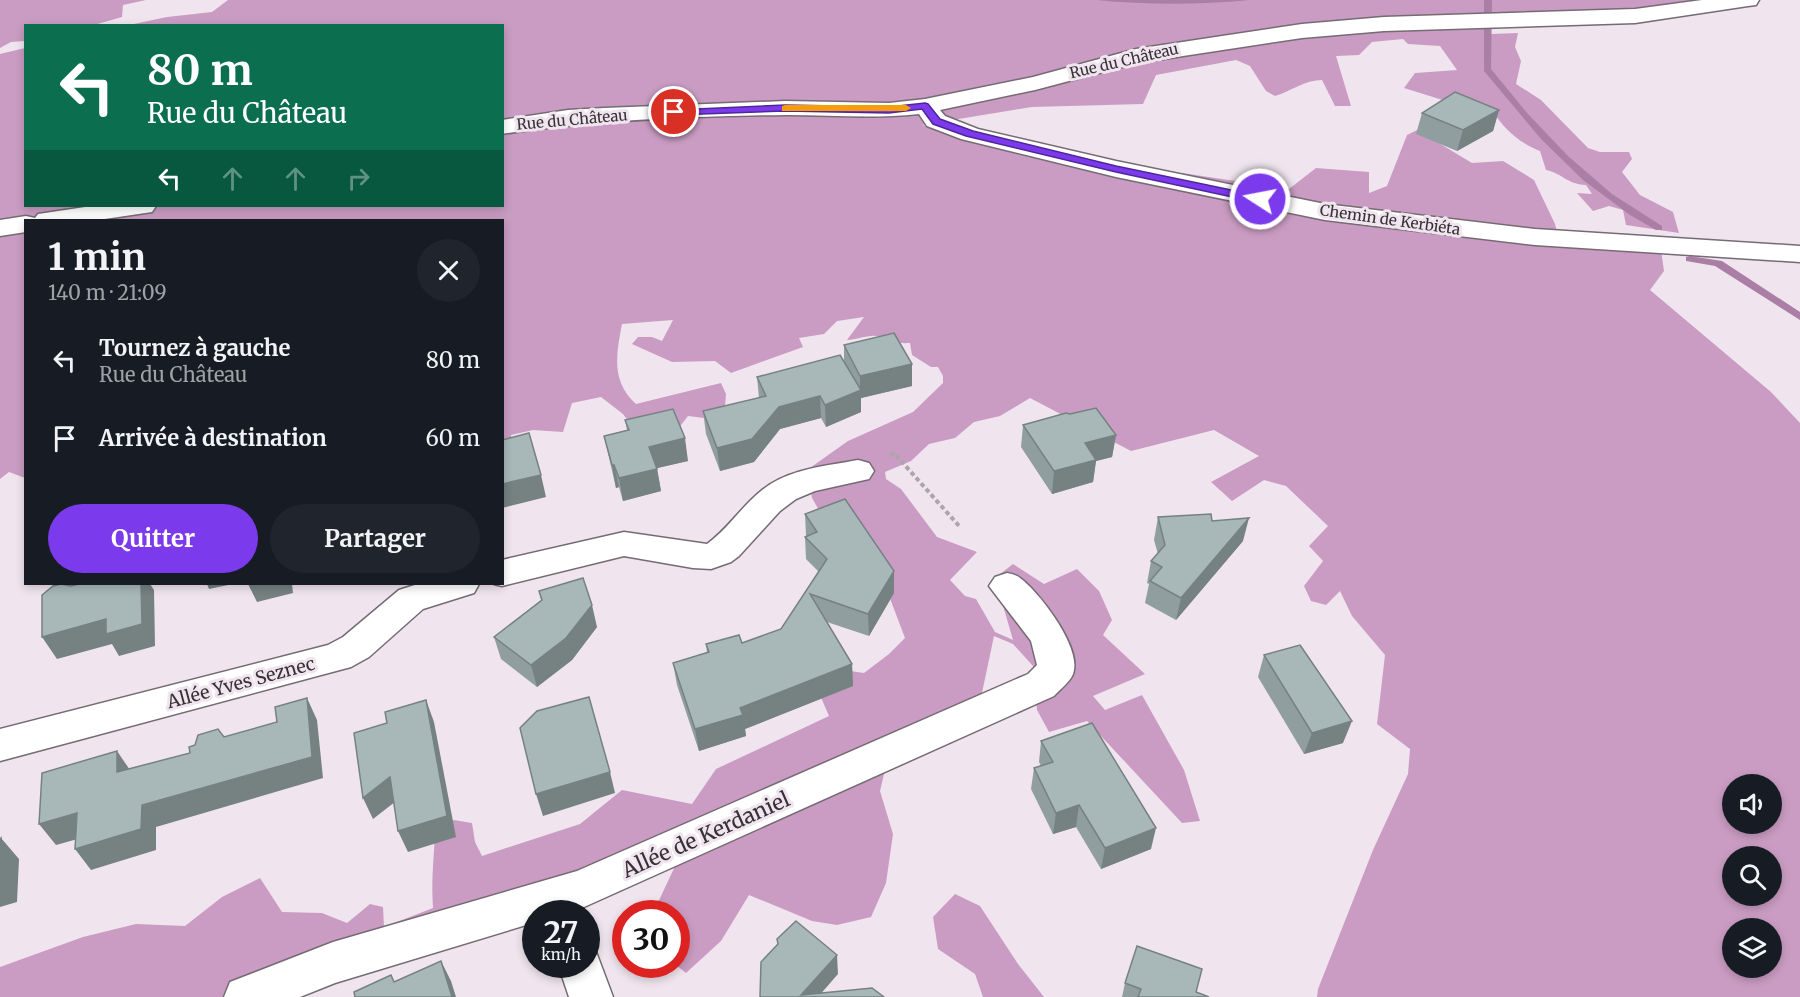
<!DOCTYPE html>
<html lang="fr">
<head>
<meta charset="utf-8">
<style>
	:root { --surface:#171b24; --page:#20242c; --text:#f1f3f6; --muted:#9ea1a6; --accent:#7c3aed }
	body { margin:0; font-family:Merriweather,serif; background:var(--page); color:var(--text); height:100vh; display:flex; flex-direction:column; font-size:22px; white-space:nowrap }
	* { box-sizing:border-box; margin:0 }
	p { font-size:20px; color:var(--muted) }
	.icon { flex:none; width:33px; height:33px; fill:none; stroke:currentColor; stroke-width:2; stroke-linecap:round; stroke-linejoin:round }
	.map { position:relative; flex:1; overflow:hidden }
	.side { position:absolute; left:24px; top:219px; width:480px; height:366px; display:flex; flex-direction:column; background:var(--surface); border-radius:0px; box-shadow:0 3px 9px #0003 }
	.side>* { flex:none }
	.banner { position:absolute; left:24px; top:24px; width:480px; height:183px; border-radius:0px; box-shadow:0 3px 9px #0003; background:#0b6e4f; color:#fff; overflow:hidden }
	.fabs { position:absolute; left:1722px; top:774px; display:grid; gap:12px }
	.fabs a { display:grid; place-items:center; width:60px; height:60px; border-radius:50%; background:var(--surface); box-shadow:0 3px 9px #0003; font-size:30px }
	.speed { position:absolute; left:522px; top:900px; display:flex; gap:12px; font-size:30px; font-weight:700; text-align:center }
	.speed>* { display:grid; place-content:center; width:78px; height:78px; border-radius:50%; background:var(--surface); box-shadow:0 3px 9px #0003; line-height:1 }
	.speed small { font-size:15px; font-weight:400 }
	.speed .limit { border:9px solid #d22; background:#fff; color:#111 }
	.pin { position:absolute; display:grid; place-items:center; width:51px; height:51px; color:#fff; margin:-26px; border:3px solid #fff; border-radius:50%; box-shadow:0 2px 6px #0007 }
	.me { position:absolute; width:66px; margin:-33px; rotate:281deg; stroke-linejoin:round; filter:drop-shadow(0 0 4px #0008) }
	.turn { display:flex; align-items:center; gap:21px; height:126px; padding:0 24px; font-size:27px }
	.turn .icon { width:78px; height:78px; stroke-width:2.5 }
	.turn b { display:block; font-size:42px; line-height:51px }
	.lanes { display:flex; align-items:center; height:57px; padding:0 24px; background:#0003; justify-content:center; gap:30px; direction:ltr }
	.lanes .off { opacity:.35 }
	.round { display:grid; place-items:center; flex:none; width:63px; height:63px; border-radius:32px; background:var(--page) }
	.headline { display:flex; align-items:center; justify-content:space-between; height:102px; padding:0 24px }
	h1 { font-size:36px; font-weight:700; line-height:45px }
	.cta { display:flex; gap:12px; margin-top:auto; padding:12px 24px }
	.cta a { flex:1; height:69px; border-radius:36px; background:var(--accent); color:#fff; font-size:24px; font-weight:700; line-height:69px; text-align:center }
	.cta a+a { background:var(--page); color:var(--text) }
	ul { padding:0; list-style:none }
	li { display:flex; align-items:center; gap:18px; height:78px; padding:0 24px }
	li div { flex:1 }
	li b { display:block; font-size:22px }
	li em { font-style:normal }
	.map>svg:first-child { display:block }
	.forest { fill:#ca9cc3; fill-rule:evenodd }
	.water { fill:#ab7fa5 }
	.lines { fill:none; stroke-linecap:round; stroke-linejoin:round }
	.stream { fill:#ab7fa5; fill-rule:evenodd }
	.minor-casing { stroke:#756b73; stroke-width:3 }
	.path { stroke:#aea5ac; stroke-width:4; stroke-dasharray:4.5 3; stroke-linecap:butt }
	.minor { fill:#fff; fill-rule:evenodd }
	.wall { fill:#909e9f }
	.shaded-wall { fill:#768182 }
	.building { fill:#a8b8b9; stroke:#768182; stroke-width:1.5 }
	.route { fill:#7c3aed; stroke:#51269a; stroke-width:1.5 }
	.slow { fill:#f59e0b }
	.labels { text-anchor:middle; stroke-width:6; stroke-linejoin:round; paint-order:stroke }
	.far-street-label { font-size:15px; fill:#353134; stroke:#f0e5ee }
	.street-label { font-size:18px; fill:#353134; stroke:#f0e5ee }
	.near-street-label { font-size:21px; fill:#353134; stroke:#f0e5ee }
</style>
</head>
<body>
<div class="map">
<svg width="1800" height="997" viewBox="0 0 1800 997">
	<rect width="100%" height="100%" fill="#f0e5ee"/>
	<g class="forest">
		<path d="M0,0H146L123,5L122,17L94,25L26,26L25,41L11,42L0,48Z"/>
		<path d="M228,0H1728L1692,5L1485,21L1491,34L1518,33L1515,47L1521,61L1516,84L1541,100L1588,148L1600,152H1629L1632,159L1622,172L1640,195L1673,212L1679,233L1626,225L1623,210L1609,206L1593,211L1577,193L1592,194L1586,185C1566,184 1564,174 1546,170L1540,151C1518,142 1505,130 1492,110L1449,102L1404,88L1415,73L1457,70L1440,46L1408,44L1403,39L1372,42L1359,55L1336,56L1351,106H1335L1322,80C1305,80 1291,91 1275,96L1266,91L1250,66L1236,60L1156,75L1143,104L1032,107L922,125L1128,175L1182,173L1289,189L1316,168L1369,172V193L1387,186L1407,135L1417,130L1472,163L1503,161L1534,180L1555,224L1560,244L1661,250L1664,271L1650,290L1771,392L1800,423V997H1317L1318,989L1373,850L1408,774L1410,749L1377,724L1385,655L1352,616L1340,591L1326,605L1311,601L1304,586L1323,561L1309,546L1328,526L1286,486L1264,480L1232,501L1211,482L1259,456L1214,430L1131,451L1030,398L1000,416L974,422L955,438L929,444L911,461L885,472L886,479L901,489L937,537L977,552L950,580L965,596L976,599L995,632L1013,640L995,578L1013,564L1044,584L1077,569L1099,591L1112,620L1103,635L1145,674L1093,696L1105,710L1142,695L1184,770L1200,821L1182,823L1087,721L1049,732L1037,710L1033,666L1013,644L994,636L979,707L890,749L880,791L893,834L886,883L871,917L837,925L812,921L749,895L721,941L686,973L676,965V914L653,913L685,845L262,997H0V967L83,937L136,924L185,926L222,897L260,878L282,912L322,913L347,923L370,904L383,907L384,927L433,908C431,880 434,859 435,831L454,820L472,823L475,842L482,856L580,824L622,790L692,804L716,769L829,716L813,679L830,668L864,673L889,654L905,638L883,580L824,519L812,498L807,470L848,441L913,412L943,383V376L938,367H931L912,355L910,343C891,344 891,339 876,336C868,335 856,340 847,340L864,317L837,321L824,334L799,338L803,347L731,373L715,361L672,362L632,344L638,337H652L662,341L673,320L622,324C616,355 611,381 636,404L721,383L726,394L725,407L704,418L688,416L678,429L639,435L623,414L601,397L572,403L563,432L533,430L511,435L515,463L503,465L502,220H26L25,478L9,472L0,479V54L25,48L26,206H502V26L129,25L167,17L212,12ZM1732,784H1772V824H1732ZM1732,856H1772V896H1732ZM1732,928H1772V968H1732Z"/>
		<path d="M955,894L980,906L1018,964L1044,997H983L975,974L938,949L933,917Z"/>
	</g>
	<path class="water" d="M1096,0H1250C1198,5 1148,5 1096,0Z"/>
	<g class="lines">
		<g class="stream">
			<path d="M1484,0H1492L1491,69L1527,113L1568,156L1612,194L1662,226V230H1656L1630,215L1583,180L1541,139L1484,71Z"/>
			<path d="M1690,256L1722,261L1800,312V320L1715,266L1686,261V257Z"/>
		</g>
		<defs>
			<g id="minor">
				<path d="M1702,0H1759L1756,5L1748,6L1635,23L1384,31L1302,38L1137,63L1035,90L940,110L945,116L978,129L1116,161L1325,204L1535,229L1800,246V262L1535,245L1325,220L1116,177L961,139L927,126L919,114C874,119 830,115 786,115C691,116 596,120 502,134V120L568,110L604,108L785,101L889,103L925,99L1033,77L1136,49L1302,24L1384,17L1635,9Z"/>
				<path d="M92,206H156L152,212L98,220H26V232L0,236V220L26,216L35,218L38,214Z"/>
				<path d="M858,460L869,463L874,471L869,479L815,491L796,499L780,511L739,556L731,562L711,569L693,568L624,556L502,586L494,584H502V560L624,532L707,544C728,529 741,507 761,491C787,469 826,466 858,460Z"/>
				<path d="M1007,573C1011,574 1017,575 1020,578C1039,592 1079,644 1074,670C1073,680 1061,688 1054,696L584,907L563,914H536V922L335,983L300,997H224L230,982L333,942L577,871L1028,674L1037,665L1031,641L989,586L995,577Z"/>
				<path d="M418,584H479L474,593L423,609L369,657L351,667L0,761V729L328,645L343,637L399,590Z"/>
				<path d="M586,946L595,949L613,997H569L558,964H586Z"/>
			</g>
		</defs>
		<use href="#minor" class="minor-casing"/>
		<path class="path" d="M890,455L894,453L960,527"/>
		<use href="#minor" class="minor"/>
	</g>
	<g class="wall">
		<path d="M1499,110L1493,131L1457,151L1416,134L1422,113Z"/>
		<path d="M844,345L912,364V386L861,398V412L826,427L821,418L780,429L754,462L720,471L706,434L703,411L759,398L757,377L844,362Z"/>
		<path d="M625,420L688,461L657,468L661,491L623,501L619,487L616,488L604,436L627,430Z"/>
		<path d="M1023,425L1116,435L1112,457L1096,461L1093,482L1052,494L1021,447Z"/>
		<path d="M805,514L894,571V593L869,636L827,622L852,664L853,686L745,729L746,736L699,751L677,685L673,663L707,653L706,644L742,643L781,629L819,572L806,559L805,537L806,536Z"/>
		<path d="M1158,517L1212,521L1243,541L1176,620L1145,603L1149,584L1147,583L1151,561L1158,554L1154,540Z"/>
		<path d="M539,591L597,627L572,660L537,687L501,659L494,637L541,600Z"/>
		<path d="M1264,655L1343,743L1304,754L1258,677Z"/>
		<path d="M1041,741L1151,849L1101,869L1076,827L1053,834L1031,789L1034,768L1041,766L1039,762Z"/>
		<path d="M1125,983L1196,992L1209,997H1122Z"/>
	</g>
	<g class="shaded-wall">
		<path d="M1499,110L1493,131L1457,151L1463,130Z"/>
		<path d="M912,364V386L861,398V412L826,427L825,405L860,390V376Z"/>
		<path d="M820,396L821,418L780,429L754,462L720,471L717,448L779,407Z"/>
		<path d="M1116,435L1112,457L1096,461L1093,482L1052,494L1054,471L1085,443Z"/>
		<path d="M685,438L688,461L653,469L649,447Z"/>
		<path d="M612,465H614L619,487L616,488Z"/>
		<path d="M657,469L661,491L623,501L619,478Z"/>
		<path d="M541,475L546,497L502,508V484Z"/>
		<path d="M1249,518L1243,541L1176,620L1181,598Z"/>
		<path d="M894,571V593L869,636L868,614Z"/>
		<path d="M141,584H150L154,590L155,646L119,656L112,644L57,659L42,637L106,619Z"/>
		<path d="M207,584H233L209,589Z"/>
		<path d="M248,584H292L293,593L257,602Z"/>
		<path d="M592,605L597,627L572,660L537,687L531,665Z"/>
		<path d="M852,664L853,686L745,729L746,736L699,751L695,729L740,708Z"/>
		<path d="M307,698L317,720L323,778L156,827V850L91,870L75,849L142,805L312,757Z"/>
		<path d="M426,700L434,722L456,837L408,852L398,831Z"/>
		<path d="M1352,721L1343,743L1304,754L1312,733Z"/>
		<path d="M117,751L132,773L117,772Z"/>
		<path d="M610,772L615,793L543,816L536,794Z"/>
		<path d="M390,777L400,798L373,819L363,798Z"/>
		<path d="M1079,805L1076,827L1053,834L1056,813Z"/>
		<path d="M77,813L92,835L56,845L39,824Z"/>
		<path d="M1156,828L1151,849L1101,869L1105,848Z"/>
		<path d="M1,838L19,859L17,902L0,907V860Z"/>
		<path d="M837,955L838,974L818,997L801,995Z"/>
		<path d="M441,961L451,981L456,997H452Z"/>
	</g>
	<g class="building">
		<path d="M1455,92L1499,110L1463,130L1422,113Z"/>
		<path d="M894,333L912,364L860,376L844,345Z"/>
		<path d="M840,355L861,390L825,405L820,396L779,407L752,439L717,448L703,411L766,396L757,377Z"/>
		<path d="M1096,408L1116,435L1085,443L1096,460L1054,471L1023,425L1066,413L1070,414Z"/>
		<path d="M673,409L685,438L649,447L657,469L619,478L614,465H612L604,436L629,430L625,420Z"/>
		<path d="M529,433L541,475L502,484V440Z"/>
		<path d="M845,499L894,571L868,614L810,594L852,664L740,708L743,715L695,729L673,663L709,652L706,644L739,635L742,643L781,629L827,559L805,537L817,532L805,514Z"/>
		<path d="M1211,514L1212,521L1249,518L1181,598L1150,581L1162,567L1151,561L1165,545L1158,517Z"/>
		<path d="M583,578L592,605L566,638L531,665L494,637L542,600L539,591Z"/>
		<path d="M61,584L71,586L79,584H141L142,624L106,634V619L42,637V595L53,586Z"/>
		<path d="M1300,645L1352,721L1312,733L1264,655Z"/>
		<path d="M589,697L610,772L536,794L520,728L537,711Z"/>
		<path d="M307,698L312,757L142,805L141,829L75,849L77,813L39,824L42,773L117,751V772L190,753L189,747L195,745L198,735L218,729L224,737L277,722L275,707Z"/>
		<path d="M426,700L447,816L398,831L390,777L363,798L354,733L387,723L385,712Z"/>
		<path d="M1092,723L1156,828L1105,848L1079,805L1056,813L1034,768L1053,762L1041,741Z"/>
		<path d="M1,838L0,860V839Z"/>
		<path d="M796,921L837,955L801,995L872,988L884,997H760L761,962L778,944L777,939Z"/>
		<path d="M1137,946L1202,969L1196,992L1209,997H1138L1141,989L1125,983Z"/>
		<path d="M441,961L452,997H355L354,992L391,975L394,982Z"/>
	</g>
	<path class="route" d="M925,103L928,104L940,119L973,131L1116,166L1260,196L1265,199L1260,203L1116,172L966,136L933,124L922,109L889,113L785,111L674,115L669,112L674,110L785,105L889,107Z"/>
	<path class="slow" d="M785,105H906L911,108L906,111H782V106Z"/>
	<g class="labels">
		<g class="far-street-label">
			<text transform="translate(1124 61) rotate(-13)" y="5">Rue du Château</text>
			<text transform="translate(572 120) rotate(-5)" y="5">Rue du Château</text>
			<text transform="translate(1390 220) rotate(8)" y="5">Chemin de Kerbiéta</text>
		</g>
		<g class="street-label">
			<text transform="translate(241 683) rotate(-15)" y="6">Allée Yves Seznec</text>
		</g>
		<g class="near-street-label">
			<text transform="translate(706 835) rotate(-24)" y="7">Allée de Kerdaniel</text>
		</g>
	</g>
</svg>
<div class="fabs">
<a><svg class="icon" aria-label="sound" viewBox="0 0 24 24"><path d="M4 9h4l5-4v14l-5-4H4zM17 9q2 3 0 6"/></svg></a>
<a><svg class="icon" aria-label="search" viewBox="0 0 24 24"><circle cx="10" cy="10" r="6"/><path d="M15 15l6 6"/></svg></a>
<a><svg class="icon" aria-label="layers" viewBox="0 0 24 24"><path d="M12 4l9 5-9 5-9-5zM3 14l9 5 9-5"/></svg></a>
</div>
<div class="speed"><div>27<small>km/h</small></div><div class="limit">30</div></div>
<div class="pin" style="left:674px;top:112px;background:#d93025"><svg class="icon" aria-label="arrive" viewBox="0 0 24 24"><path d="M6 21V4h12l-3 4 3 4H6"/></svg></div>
<svg class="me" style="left:1260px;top:199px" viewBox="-20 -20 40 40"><circle r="17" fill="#7c3aed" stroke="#fff" stroke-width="3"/><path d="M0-11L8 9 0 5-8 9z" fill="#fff"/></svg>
<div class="banner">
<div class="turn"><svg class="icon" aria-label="left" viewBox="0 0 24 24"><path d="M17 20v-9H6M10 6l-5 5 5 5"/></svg><div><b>80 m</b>Rue du Château</div></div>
<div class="lanes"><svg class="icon" aria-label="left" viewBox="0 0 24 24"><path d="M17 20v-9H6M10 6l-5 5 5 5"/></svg><svg class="icon off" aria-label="ahead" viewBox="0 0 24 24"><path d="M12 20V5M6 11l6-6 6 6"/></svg><svg class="icon off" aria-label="ahead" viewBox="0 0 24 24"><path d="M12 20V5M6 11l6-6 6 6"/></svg><svg class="icon off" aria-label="right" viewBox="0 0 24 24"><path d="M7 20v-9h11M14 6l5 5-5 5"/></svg></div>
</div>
<section class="side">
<div class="headline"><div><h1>1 min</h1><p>140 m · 21:09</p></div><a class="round"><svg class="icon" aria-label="close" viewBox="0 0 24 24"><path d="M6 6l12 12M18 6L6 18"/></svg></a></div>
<ul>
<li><svg class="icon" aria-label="left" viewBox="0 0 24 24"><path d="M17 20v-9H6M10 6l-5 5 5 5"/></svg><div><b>Tournez à gauche</b><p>Rue du Château</p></div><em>80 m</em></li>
<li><svg class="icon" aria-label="arrive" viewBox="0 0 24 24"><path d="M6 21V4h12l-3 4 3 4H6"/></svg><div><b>Arrivée à destination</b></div><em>60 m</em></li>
</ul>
<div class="cta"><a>Quitter</a><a>Partager</a></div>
</section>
</div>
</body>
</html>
